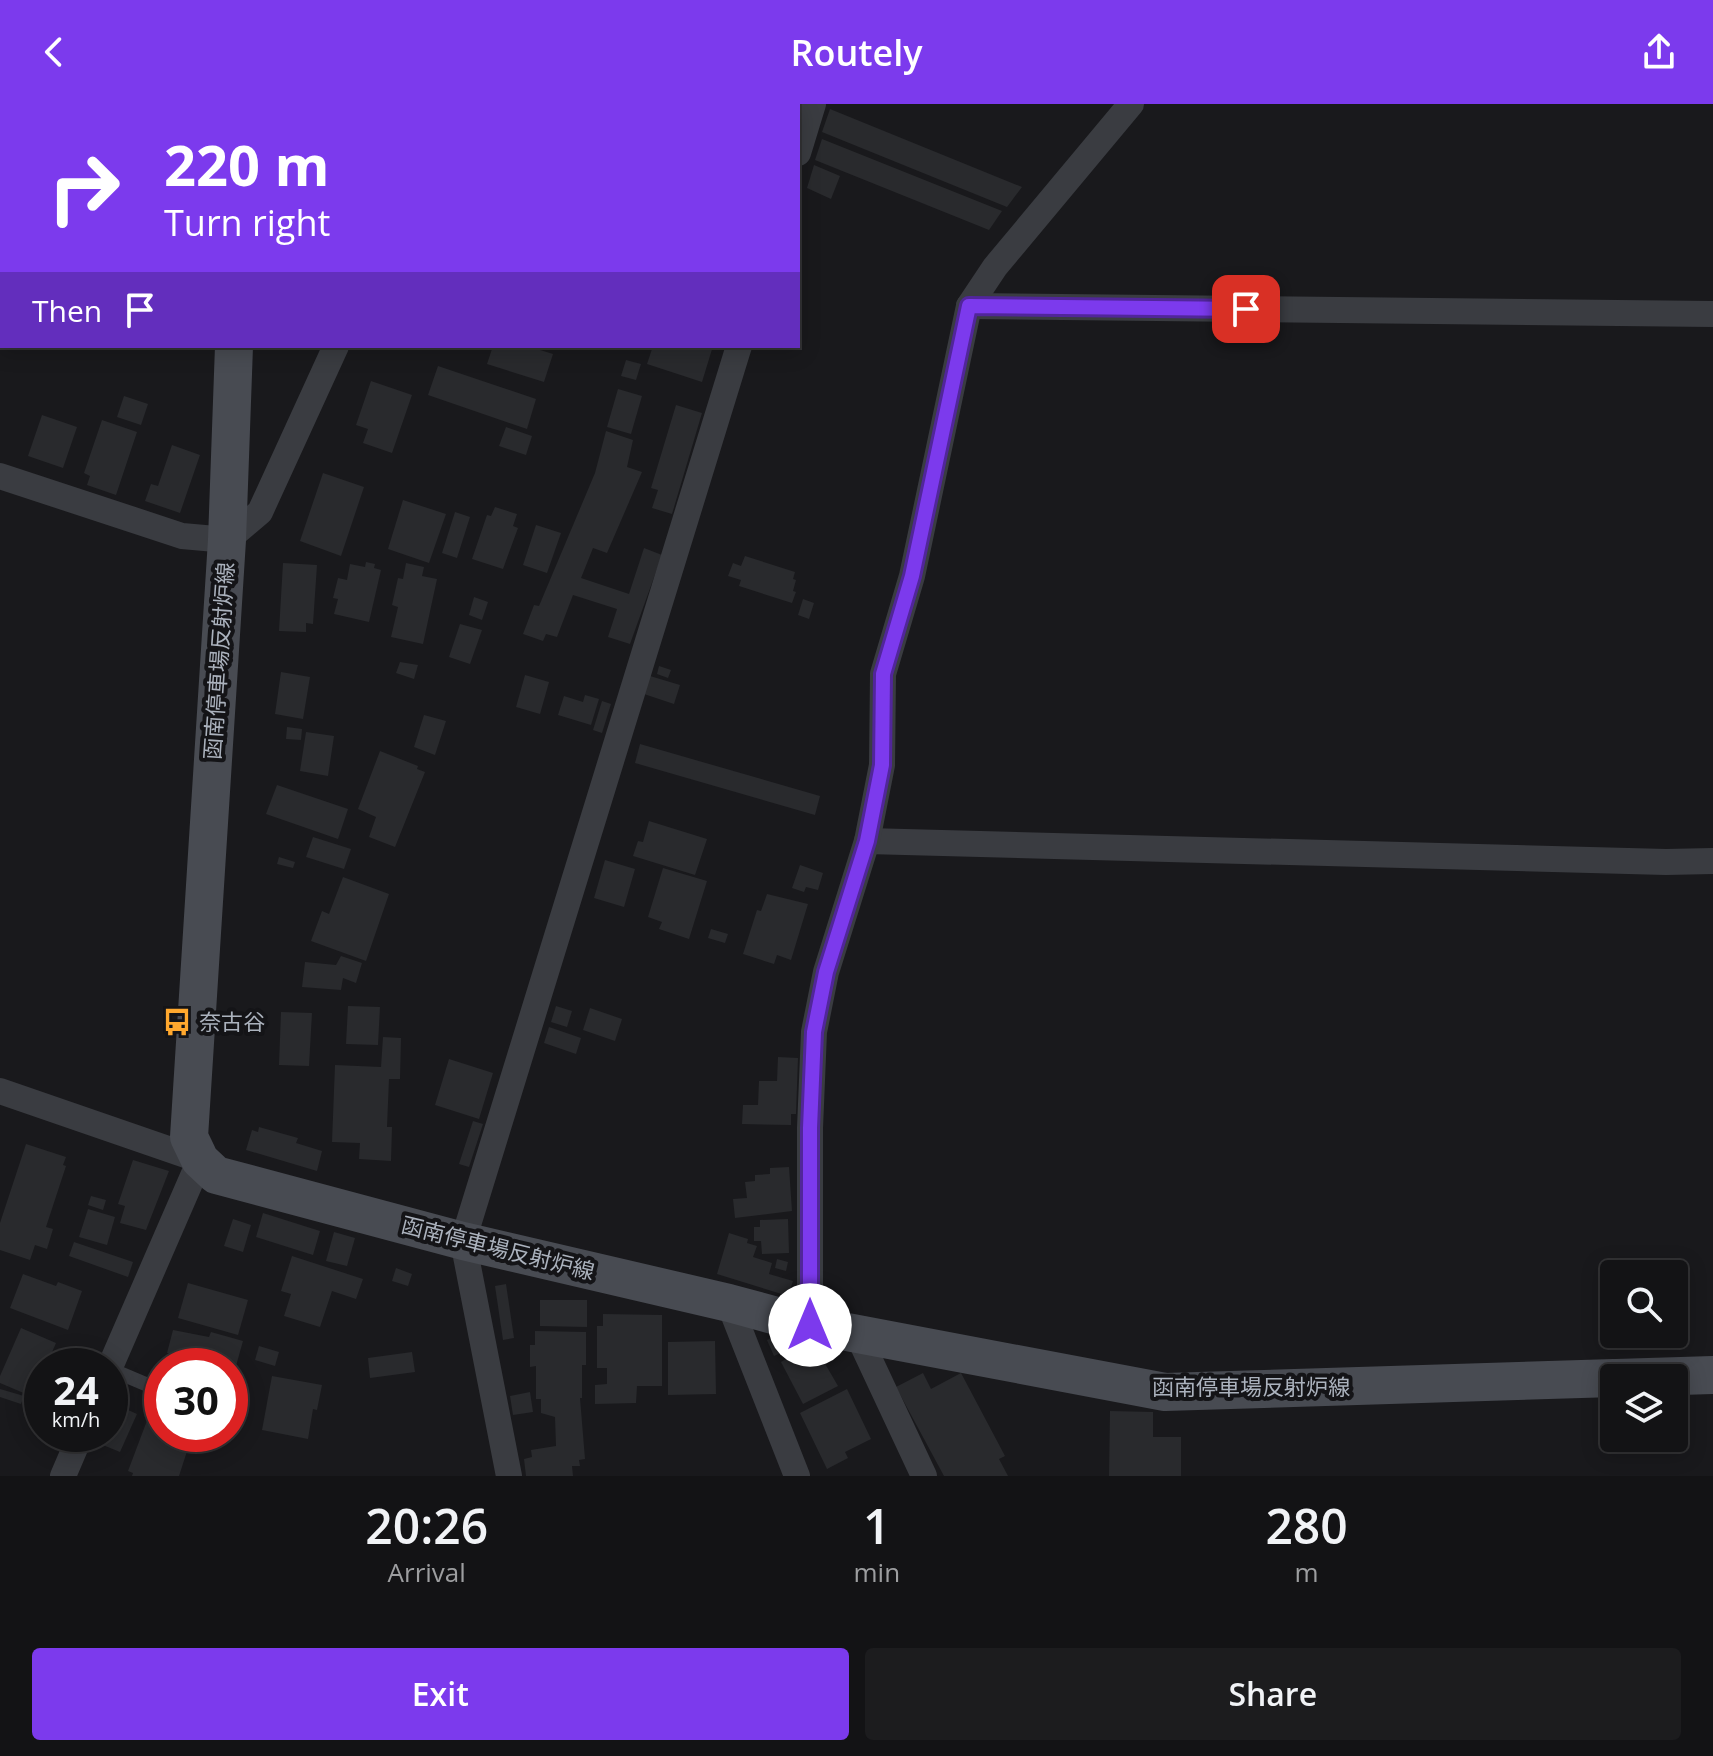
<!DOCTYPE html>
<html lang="en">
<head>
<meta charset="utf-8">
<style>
	:root { --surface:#131315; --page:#1c1c1e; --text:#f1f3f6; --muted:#9d9ea0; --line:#323234; --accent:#7c3aed }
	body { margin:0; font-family:"Open Sans","Noto Sans JP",sans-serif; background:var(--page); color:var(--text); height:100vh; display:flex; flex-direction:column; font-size:30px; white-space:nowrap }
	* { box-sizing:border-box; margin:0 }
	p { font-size:26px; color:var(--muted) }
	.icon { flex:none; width:44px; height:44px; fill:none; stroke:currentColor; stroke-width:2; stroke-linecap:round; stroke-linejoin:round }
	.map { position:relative; height:1372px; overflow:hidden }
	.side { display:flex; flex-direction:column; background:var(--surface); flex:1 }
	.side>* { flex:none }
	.top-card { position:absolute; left:0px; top:0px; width:800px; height:244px; box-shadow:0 4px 20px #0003,0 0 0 2px var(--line); background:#7c3aed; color:#fff; overflow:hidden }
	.controls { position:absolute; left:1600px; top:1156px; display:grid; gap:16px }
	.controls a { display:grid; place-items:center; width:88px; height:88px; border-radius:8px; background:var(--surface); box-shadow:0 4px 20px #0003,0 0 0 2px var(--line); font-size:40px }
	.speed { position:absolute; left:24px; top:1244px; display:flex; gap:16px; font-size:40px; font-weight:700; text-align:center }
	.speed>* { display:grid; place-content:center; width:104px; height:104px; border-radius:50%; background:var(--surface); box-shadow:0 4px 20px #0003,0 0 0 2px var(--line); line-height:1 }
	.speed small { font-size:20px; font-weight:400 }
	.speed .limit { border:12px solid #d22; background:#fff; color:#111 }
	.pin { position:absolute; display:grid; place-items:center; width:68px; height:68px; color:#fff; margin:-34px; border-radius:16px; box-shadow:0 4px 12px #0006 }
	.me { position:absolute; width:88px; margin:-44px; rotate:0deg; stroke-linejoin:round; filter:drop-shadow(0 0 6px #0008) }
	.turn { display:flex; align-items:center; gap:28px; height:168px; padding:0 32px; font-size:36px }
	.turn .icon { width:104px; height:104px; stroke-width:2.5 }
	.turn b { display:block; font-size:56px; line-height:68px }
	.then { display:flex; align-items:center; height:76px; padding:0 32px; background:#0003; gap:16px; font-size:30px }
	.eta { display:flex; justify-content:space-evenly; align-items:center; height:136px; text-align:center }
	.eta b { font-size:48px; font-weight:600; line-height:56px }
	.action { display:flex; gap:16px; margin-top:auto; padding:16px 32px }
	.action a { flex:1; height:92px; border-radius:8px; background:var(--accent); color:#fff; font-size:32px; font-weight:600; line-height:92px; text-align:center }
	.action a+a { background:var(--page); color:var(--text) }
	header { display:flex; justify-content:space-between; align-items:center; height:104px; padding:0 32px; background:var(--accent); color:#fff; font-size:36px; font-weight:600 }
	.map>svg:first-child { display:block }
	.building { fill:#292a2d }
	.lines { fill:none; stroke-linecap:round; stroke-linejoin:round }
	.lane { stroke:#3a3c41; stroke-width:14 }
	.street { stroke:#3a3c41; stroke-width:26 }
	.secondary { stroke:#484b52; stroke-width:38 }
	.route-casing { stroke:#51269a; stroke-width:20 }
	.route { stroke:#7c3aed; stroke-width:14 }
	.labels { text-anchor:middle; stroke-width:8; stroke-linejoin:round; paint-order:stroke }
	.street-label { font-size:22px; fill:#abb2bd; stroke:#141417 }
	.poi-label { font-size:22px; fill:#abb2bd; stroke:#141417; text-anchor:start }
</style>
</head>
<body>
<header><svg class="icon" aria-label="back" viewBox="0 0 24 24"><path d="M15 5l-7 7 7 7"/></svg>Routely<svg class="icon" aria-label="share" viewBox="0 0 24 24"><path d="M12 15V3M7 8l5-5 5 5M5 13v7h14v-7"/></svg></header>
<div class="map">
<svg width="1713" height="1372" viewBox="0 0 1713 1372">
	<rect width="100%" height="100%" fill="#19191c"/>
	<g class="building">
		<path d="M830,5L1022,83L1007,103L822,28Z"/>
		<path d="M822,35L1002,107L989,126L815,56Z"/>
		<path d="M814,61L840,72L831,95L807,84Z"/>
		<path d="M493,242H538L537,245L553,250L544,278L487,260Z"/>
		<path d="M653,242H713L702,278L647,260Z"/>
		<path d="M626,256L641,260L636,276L621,272Z"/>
		<path d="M438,262L536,295L527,325L428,291Z"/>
		<path d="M371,277L412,291L392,349L363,339L368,325L356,321Z"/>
		<path d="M618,285L642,292L631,330L607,323Z"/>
		<path d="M124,292L148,300L141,321L117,313Z"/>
		<path d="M676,301L702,309L672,410L652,404L658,386L651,384Z"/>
		<path d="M42,311L77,323L63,364L28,352Z"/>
		<path d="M102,316L137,328L116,391L87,381L90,372L84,369Z"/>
		<path d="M506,323L532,332L526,351L499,342Z"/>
		<path d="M606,327L633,336L627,363L642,368L607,449L593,444L581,474L629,490L644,444L662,451L630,540L608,533L617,505L573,491L557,533L546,530L543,537L523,530L534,501L539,502L595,369Z"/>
		<path d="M172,341L200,351L180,409L145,397L151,380L158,382Z"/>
		<path d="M323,369L364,383L341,452L300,437Z"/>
		<path d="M403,396L446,410L429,459L388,445Z"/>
		<path d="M495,403L517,410L513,422L518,424L503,465L472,455L487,411L491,412Z"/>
		<path d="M455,408L470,413L457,454L442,449Z"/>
		<path d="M536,421L561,429L547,469L523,461Z"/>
		<path d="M745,452L795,468L793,475L796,476L793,487L796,488L792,499L739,482L741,476L728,472L733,459L741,462Z"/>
		<path d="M366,458L375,460L374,464L381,466L369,518L334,510L338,495L333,494L338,474L347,476L350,460L365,463Z"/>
		<path d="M283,459L317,461L313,520L306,519V528L279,527Z"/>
		<path d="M406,459L424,463L422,472L437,475L423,540L391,533L398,503L392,501L398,474L403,475Z"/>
		<path d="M474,493L488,498L482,516L469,511Z"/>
		<path d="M803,495L814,499L809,515L798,511Z"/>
		<path d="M460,520L482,526L470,560L449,553Z"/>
		<path d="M400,558L418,561L414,575L396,569Z"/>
		<path d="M659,562L671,566L668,574L657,570Z"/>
		<path d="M281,568L310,573L303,615L275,610Z"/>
		<path d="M525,571L549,578L540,610L516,603Z"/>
		<path d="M650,572L680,581L674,600L644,590Z"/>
		<path d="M585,591L599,595L591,621L558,611L564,592L583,598Z"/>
		<path d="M602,597L611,600L602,629L593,626Z"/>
		<path d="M424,611L446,617L435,651L414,643Z"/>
		<path d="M287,623L302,625L301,636L286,635Z"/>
		<path d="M306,628L334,632L328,672L300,667Z"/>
		<path d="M640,640L820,692L815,711L635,659Z"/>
		<path d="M380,647L418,662L417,665L425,668L395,743L369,733L376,713L358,705Z"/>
		<path d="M277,681L348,705L338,735L266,710Z"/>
		<path d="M649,717L707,735L695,771L633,752L638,737L643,738Z"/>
		<path d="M313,733L351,745L344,765L306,753Z"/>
		<path d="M279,753L295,758L293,764L277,760Z"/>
		<path d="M605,756L635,765L624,803L594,794Z"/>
		<path d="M800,761L823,769L818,786L806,783L804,788L792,784Z"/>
		<path d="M663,764L707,777L689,835L659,825L662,818L648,813Z"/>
		<path d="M343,773L389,790L366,857L311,837L322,807L329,810Z"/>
		<path d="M767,790L808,800L791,856L777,851L774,860L743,850L757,806L761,807Z"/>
		<path d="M711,825L728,830L725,839L708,834Z"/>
		<path d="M341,852L362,859L356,879L343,874L341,886L302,883L305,858L336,861Z"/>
		<path d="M348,902L380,903L378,941L346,940Z"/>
		<path d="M556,902L572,907L567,923L551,918Z"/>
		<path d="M590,904L622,915L615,937L583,926Z"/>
		<path d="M281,908L312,909L309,962L279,961Z"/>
		<path d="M549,923L581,934L576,950L544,939Z"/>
		<path d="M383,933L401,934L400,975H389L387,1023H392L391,1057L359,1055L360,1039L332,1038L335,961L381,963Z"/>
		<path d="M778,953L798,954L796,1010H791V1021L742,1020L743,1001H758L759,977H777Z"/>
		<path d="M449,955L493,969L479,1015L435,1001Z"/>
		<path d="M473,1017L483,1020L469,1063L459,1060Z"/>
		<path d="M259,1023L298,1034L296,1039L322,1047L317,1067L246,1046L252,1026L258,1028Z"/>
		<path d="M26,1040L66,1053L63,1061L66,1062L46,1123L53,1125L47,1145L35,1141L30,1156L0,1146V1119Z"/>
		<path d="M133,1056L169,1067L146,1126L120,1119L125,1102L118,1100Z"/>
		<path d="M789,1063L792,1107L735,1114L733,1095L747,1094L745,1078L755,1077V1071L770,1070V1064Z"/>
		<path d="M91,1092L106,1096L103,1106L88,1101Z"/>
		<path d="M88,1105L115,1113L107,1141L79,1133Z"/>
		<path d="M263,1109L320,1127L313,1151L256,1133Z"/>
		<path d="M233,1115L251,1121L243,1148L224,1142Z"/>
		<path d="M788,1115L789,1149L762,1150L761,1137H754V1123H760V1116Z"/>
		<path d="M334,1128L355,1134L347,1162L326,1157Z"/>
		<path d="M729,1129L748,1135L747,1139L757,1142L753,1153L772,1159L769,1170L793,1177L788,1192L717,1170Z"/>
		<path d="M74,1138L133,1158L128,1173L69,1152Z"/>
		<path d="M292,1152L363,1175L356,1195L332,1187L320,1223L284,1212L291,1190L281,1187Z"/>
		<path d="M777,1155L788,1158L786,1167L775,1164Z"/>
		<path d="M396,1164L412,1170L408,1182L392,1177Z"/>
		<path d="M23,1170L56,1182L58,1178L82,1187L68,1226L10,1204Z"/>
		<path d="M188,1179L248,1196L238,1231L178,1214Z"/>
		<path d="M506,1180L514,1234L503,1236L495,1182Z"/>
		<path d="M540,1196H587V1223L540,1222Z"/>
		<path d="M603,1210L662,1211V1282H637L636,1299L595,1300V1281L607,1280V1264H597V1222H603Z"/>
		<path d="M21,1224L56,1239L46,1262H42V1272L33,1293L0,1279V1272Z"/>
		<path d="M173,1226L209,1233L211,1228L243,1237L234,1269L230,1267V1262H212L167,1249Z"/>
		<path d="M535,1227L586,1228V1261H582V1294H580L585,1355L579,1356L580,1362H572L573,1372H526L524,1355L532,1353L531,1346L556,1342L555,1313L541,1309V1295H536V1262L530,1263V1241H535Z"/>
		<path d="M778,1231L785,1247L774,1252L767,1236Z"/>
		<path d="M715,1237L716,1290L668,1291V1238Z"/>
		<path d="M813,1239L838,1282L803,1300L781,1258Z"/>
		<path d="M259,1242L279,1248L275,1262L255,1256Z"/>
		<path d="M412,1248L415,1268L370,1274L368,1254Z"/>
		<path d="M923,1269L931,1285L961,1269L1005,1352L999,1355L1008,1372H944L896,1283Z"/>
		<path d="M272,1272L322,1281L317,1306L313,1305L308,1335L262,1326Z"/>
		<path d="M0,1285L24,1292L21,1300L0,1293Z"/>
		<path d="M847,1285L871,1335L845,1348L848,1354L827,1365L800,1309Z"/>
		<path d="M530,1288L533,1308L513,1311L510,1292Z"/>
		<path d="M115,1300L137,1310L120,1348L98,1339L102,1330H110V1311Z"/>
		<path d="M1110,1307L1153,1308V1333H1181V1372H1109Z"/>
		<path d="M148,1314L162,1318V1330H183L182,1332L191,1335L179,1372H132L133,1369L128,1367Z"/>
	</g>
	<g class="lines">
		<path class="lane" d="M110,1265L162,1287"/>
		<g class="street">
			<path d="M430,2V0"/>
			<path d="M798,49L813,0"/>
			<path d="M969,202L1713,210"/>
			<path d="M0,372L182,432L227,436L260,408L336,242"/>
			<path d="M867,737L1666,758L1713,757"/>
			<path d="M0,987L200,1056L110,1263"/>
			<path d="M729,1199L797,1372"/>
			<path d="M810,1221V1024L814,928L826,868L867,737L882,661L883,570L912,472L969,202L995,163L1131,0"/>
			<path d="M858,1231L924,1372"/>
			<path d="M63,1372L81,1330"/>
			<path d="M509,1372L463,1137L739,242"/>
		</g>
		<g class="secondary">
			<path d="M223,0L224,2"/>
			<path d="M234,242L227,436L189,1033L200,1056L216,1071L463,1137L729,1199L810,1221L1165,1288L1614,1274"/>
			<path d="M1616,1274L1713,1271"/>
		</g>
	</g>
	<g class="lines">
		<defs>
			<path id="route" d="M810,1221V1024L814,928L826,868L867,737L882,661L883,570L912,472L969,202L1246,205"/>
		</defs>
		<use href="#route" class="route-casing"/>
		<use href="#route" class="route"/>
	</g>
	<defs>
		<symbol id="bus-bare" viewBox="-9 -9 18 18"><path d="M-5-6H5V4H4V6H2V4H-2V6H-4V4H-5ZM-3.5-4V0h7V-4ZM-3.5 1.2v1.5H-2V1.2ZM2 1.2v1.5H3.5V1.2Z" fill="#ffa82e" stroke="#141417" stroke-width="2.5" paint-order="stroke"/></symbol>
	</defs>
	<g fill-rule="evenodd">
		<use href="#bus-bare" x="157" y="898" width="40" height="40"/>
	</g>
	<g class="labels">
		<g class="street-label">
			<text transform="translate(219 557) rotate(-86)" y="8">函南停車場反射炉線</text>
			<text transform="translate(498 1144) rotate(14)" y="8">函南停車場反射炉線</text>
			<text x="1251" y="1291">函南停車場反射炉線</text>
		</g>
		<g class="poi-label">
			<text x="199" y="926">奈古谷</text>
		</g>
	</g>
</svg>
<div class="controls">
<a><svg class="icon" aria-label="search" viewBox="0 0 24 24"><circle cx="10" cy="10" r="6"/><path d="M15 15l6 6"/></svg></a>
<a><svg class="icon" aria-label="layers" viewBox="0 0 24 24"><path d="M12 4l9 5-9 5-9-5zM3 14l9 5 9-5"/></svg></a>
</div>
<div class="speed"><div>24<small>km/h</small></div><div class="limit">30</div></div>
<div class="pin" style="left:1246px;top:205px;background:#d93025"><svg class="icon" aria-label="arrive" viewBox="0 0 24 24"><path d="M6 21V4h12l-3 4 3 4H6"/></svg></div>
<svg class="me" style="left:810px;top:1221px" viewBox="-20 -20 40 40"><circle r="19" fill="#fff"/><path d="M0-13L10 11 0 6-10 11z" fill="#7c3aed"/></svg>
<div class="top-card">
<div class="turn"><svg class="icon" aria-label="right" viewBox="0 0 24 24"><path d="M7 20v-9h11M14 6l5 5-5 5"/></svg><div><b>220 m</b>Turn right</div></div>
<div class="then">Then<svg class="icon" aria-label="arrive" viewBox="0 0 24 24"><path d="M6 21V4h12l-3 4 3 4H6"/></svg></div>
</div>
</div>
<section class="side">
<div class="eta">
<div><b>20:26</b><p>Arrival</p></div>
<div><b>1</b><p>min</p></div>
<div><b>280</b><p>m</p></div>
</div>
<div class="action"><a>Exit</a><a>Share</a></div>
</section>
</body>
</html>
